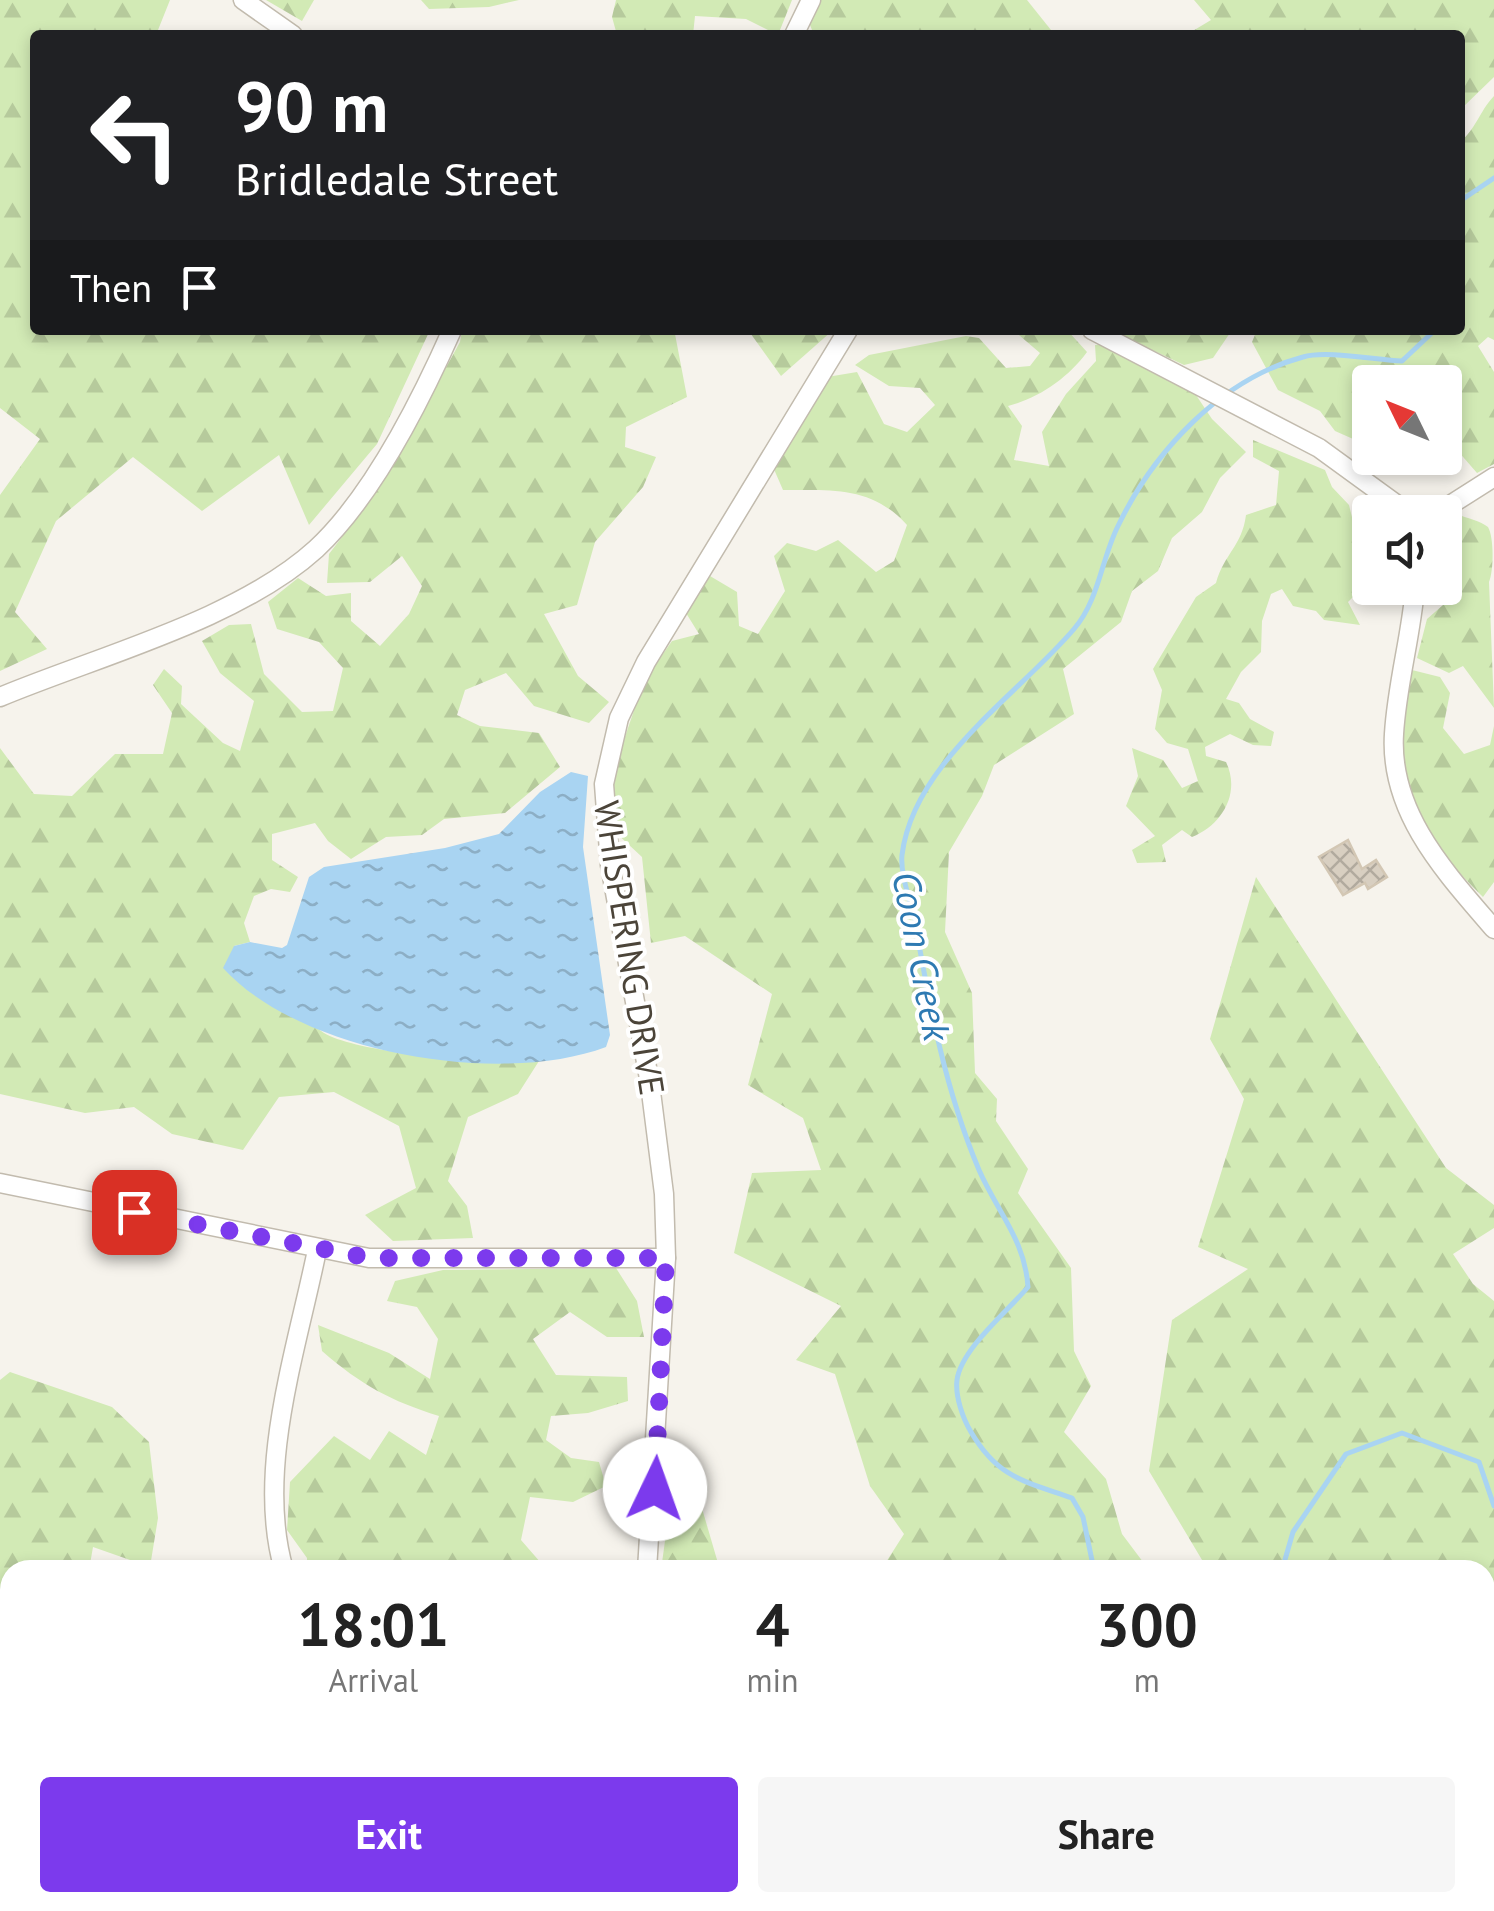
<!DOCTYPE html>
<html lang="en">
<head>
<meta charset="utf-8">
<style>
	:root { --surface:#fff; --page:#f6f6f6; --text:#222; --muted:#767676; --accent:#7c3aed }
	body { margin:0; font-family:"PT Sans",sans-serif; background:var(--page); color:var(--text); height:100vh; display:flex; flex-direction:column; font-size:38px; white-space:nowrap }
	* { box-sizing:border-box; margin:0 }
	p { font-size:32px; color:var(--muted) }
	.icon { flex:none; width:55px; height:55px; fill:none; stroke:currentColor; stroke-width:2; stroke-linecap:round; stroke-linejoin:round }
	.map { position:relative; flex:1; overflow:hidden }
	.side { position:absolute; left:0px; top:1560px; width:1495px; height:352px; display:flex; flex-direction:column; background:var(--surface); border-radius:30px 30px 0 0; box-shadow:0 5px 15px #0003 }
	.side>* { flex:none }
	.banner { position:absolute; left:30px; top:30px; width:1435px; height:305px; border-radius:10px; box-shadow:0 5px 15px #0003; background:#202124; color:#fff; overflow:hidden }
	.needle { width:65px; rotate:313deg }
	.fabs { position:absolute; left:1352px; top:365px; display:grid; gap:20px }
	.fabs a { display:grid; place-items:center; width:110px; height:110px; border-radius:10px; background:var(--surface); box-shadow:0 5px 15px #0003; font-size:50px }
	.pin { position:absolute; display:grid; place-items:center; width:85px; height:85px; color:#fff; margin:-42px; border-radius:20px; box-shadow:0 5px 15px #0006 }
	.me { position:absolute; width:110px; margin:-55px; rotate:3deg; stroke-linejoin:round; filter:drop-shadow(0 0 8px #0008) }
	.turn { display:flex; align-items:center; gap:35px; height:210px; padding:0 40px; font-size:45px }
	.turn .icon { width:130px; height:130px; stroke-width:2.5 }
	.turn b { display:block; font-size:70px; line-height:85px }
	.then { display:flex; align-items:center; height:95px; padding:0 40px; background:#0003; gap:20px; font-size:38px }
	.eta { display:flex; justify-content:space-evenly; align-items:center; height:170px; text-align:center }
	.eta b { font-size:60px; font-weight:700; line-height:70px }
	.button { display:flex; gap:20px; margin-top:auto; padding:20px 40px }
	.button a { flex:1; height:115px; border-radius:10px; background:var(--accent); color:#fff; font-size:40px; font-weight:700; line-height:115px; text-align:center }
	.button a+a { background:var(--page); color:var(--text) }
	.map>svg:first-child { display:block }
	.forest { fill:url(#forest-firs) }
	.water { fill:url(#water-ripples) }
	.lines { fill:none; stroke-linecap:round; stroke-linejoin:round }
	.stream { stroke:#a9d4f2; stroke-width:5 }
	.building { fill:url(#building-cross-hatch); stroke:#d3c7b4; stroke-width:2.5 }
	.street-casing { stroke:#c2bbae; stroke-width:21 }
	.street { stroke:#fff; stroke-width:18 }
	.route { stroke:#7c3aed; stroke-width:18; stroke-dasharray:0 32.4 }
	.labels { text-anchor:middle; stroke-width:8; stroke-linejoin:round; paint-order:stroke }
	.street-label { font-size:35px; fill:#4b4439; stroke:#fff }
	.water-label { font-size:38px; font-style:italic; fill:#2e7ab2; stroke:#fff }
</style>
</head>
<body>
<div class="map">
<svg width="1494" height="1911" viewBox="0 0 1494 1911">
	<defs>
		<pattern id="forest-firs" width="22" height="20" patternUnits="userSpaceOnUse" patternTransform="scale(2.5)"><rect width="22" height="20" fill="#d2eab5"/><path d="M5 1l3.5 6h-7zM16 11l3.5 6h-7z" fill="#b6ca9c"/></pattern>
		<pattern id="water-ripples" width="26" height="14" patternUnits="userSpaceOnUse" patternTransform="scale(2.5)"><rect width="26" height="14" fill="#a9d4f2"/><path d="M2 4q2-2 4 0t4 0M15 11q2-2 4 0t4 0" fill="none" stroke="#8caec5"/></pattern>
		<pattern id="building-cross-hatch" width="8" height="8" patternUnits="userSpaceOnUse" patternTransform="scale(2.5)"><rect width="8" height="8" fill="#d8cfc1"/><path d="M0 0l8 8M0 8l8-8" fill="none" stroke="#b1aa9e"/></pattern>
	</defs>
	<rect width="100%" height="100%" fill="#f6f3ec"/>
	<g class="forest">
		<path d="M0,0H170L156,35H35V330H430L377,444L309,525L279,455L202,511L133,457L56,521L15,612L47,649L0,671V495L40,439L0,408Z"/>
		<path d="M266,0H314L302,21Z"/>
		<path d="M421,0H519L489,7L429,9Z"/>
		<path d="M616,0H792L778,35L746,19L695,16L693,35H617L612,17Z"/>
		<path d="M820,0H1027L1055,35H814L808,20Z"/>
		<path d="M1194,0H1494V77L1460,110V35H1186L1211,20Z"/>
		<path d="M1494,96V340L1488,337L1478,346L1494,372V464L1477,473L1457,450L1461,410L1445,399V382H1402L1388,375L1393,382H1370L1369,446L1335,431L1320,411L1278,390L1252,342L1257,330H1460V142C1476,129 1479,112 1494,96Z"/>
		<path d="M462,330H680L675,334L687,397L626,427L625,447L656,457L643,487L595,542L577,605L544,614L578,676L609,702L589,723L534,706L506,673L465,690L457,715L480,726L539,733L560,767L505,813L444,819L422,835L386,837L351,859L328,841L315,823L272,834V860L298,877L290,892L271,889L254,896L244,923L250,942L234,946C260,972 294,1014 324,1033C356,1053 499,1066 539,1061L518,1094L468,1117L448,1181L467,1206L473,1238L393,1241L365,1215L416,1188L399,1126L334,1092L279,1097L243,1150L172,1134L134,1107L85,1113L0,1094V748L34,794L72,796L115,754H163L172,713L153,685L164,669L182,686L181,704L223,743L240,751L254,701L220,673L202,641L229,625L251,624L264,674L302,712L333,711L343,668L319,642L277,629L268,602L298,578L326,596L351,593V621L380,646L409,614L422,586L402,556L370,582L327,583L329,554L380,487L460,342Z"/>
		<path d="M748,330H831L832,331L781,376Z"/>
		<path d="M1013,330H1067L1087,352C1068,378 1039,398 1008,406L1022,426L1014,460L1049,466L1042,432L1066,394L1096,361L1095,345L1108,344L1188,383L1212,419L1246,452L1220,478L1202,512L1172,538L1158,571L1132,591L1121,622L1063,669L1074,714L994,765L982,796L949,852L945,932L972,993L975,1073L997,1099L996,1121L1028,1169L1018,1193L1071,1268L1074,1351L1091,1386L1064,1432L1106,1479L1122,1534L1149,1570H881L904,1534L870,1486L835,1374L796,1360L841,1306L734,1253L752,1173L821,1170L803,1118L748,1085L772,994L685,936L651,943L642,857L614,831L612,775L644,681L672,641L699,634L686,613L710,576L737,592L739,626L758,634L785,591L774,556L787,543L816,551L838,540L876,572L894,561L907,525C872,486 832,490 783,490L773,467L827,377L857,372L884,424L907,432L935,405L920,388L889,386L855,365L869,355L966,336L979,338L1006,368L1030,366L1040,353Z"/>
		<path d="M1110,330H1232L1213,358L1184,365Z"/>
		<path d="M1253,440L1325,470L1332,487L1349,505L1368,582L1348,602L1360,625L1324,620L1316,611L1293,606L1282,589L1271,594L1262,621L1261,652L1241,672L1226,699L1239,703L1250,719L1274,732L1271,746L1253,745L1230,734L1205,747L1206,756L1226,762C1241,793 1222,825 1192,837L1182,830L1162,845L1166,862L1137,863L1132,850L1155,836L1126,806L1138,776L1132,748L1163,760L1182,788L1198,781L1188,749L1167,743L1155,729L1162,690L1153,669L1196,597L1216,583C1224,554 1242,546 1246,515L1276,505L1279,471L1253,457Z"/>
		<path d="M1457,514C1466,518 1481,521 1488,527C1494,537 1494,571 1489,582L1494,708L1463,666L1449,673L1417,658L1427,619L1459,591L1445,572V522Z"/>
		<path d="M1408,669L1440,677L1450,693L1443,728L1464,754L1490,745L1494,726V882L1483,897C1439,854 1400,805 1401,740C1402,717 1407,693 1408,669Z"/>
		<path d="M1256,877L1446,1168L1494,1205V1228L1453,1254L1473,1284L1494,1301V1895L1485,1887V1570H1208L1149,1471L1172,1320L1248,1269L1198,1247L1244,1099L1210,1039Z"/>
		<path d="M616,1268L637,1301L644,1337H607L570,1312L533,1339L556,1375L627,1377L628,1401L588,1413L551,1416L546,1440L571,1458L599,1462L606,1486L573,1502L530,1497L521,1540L541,1563L564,1570H307V1558L287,1530L290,1482L334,1436L370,1460L389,1431L426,1455L439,1416C391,1401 361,1385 322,1351L318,1325L389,1353L430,1379L438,1339L417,1307L387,1301L395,1281L443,1270Z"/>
		<path d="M10,1372L112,1407L149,1442L158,1518L150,1567L93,1547L89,1570H10V1902L548,1903L546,1911H0V1380Z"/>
		<path d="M689,1464L720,1570H661L675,1468Z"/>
		<path d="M783,1903H1096L1095,1911H775Z"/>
		<path d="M1309,1903H1436L1443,1911H1312Z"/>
	</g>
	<path class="water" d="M571,772L588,776L583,847L610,1035L606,1047C500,1087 300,1053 223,968L234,946L250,942L282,948L287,945L309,877L324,867L445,848L499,834L540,792Z"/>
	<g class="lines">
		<g class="stream">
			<path d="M1460,201L1494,178"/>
			<path d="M1094,1570L1083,1517L1072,1498C1024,1481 998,1478 971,1432C963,1419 955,1396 957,1380C961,1349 1008,1311 1028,1287C1025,1240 998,1213 979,1170C945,1089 930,1008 915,922C911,902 900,875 902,855C913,763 1018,695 1074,629C1099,600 1101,560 1118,526C1154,451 1221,379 1303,357C1326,350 1376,360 1402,361L1435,330"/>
			<path d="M1282,1570L1293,1532L1346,1454L1402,1433L1479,1462L1494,1506"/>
		</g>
	</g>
	<path class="building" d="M1348,840L1362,869L1376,860L1387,877L1368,889L1365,883L1343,895L1319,857Z"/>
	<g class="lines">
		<defs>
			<g id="street">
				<path d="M243,0L293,35"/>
				<path d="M794,35L811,0"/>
				<path d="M1092,330L1319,448L1407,512"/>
				<path d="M1439,512L1494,477"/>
				<path d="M1415,588C1411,637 1397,684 1394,734C1389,813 1446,873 1494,929"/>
				<path d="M0,697C98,656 238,620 316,549C372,497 421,400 452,330"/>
				<path d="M0,1183L369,1258H666"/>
				<path d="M284,1570C255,1471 297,1349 317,1250"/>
				<path d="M647,1570L666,1258L664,1194L650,1084L610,865L604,784L619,718L646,662L848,330"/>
				<path d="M639,1902L646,1911"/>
			</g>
		</defs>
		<use href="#street" class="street-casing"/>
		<use href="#street" class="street"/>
	</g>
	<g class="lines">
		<path class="route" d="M134,1212L370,1258H666L655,1489"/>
	</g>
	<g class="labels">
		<g class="street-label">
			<text transform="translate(629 948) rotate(81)" y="12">WHISPERING DRIVE</text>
		</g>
		<g class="water-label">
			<text transform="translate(921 956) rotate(79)" y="13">Coon Creek</text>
		</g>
	</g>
</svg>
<div class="fabs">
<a><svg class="needle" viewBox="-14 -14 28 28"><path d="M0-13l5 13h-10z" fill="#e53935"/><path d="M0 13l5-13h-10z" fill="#767676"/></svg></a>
<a><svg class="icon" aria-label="sound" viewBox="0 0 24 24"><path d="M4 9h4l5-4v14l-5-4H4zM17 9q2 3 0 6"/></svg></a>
</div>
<div class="pin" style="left:134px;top:1212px;background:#d93025"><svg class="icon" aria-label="arrive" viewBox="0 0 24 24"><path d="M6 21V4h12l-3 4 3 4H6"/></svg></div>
<svg class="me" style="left:655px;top:1489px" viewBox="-20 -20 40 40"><circle r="19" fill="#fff"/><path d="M0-13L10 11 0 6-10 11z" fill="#7c3aed"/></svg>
<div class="banner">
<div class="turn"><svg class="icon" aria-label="left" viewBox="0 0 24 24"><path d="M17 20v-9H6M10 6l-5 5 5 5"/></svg><div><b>90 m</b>Bridledale Street</div></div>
<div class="then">Then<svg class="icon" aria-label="arrive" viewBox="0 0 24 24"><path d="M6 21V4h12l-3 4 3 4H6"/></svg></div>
</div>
<section class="side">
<div class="eta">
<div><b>18:01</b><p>Arrival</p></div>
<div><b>4</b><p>min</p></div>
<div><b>300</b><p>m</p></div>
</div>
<div class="button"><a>Exit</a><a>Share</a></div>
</section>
</div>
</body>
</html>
